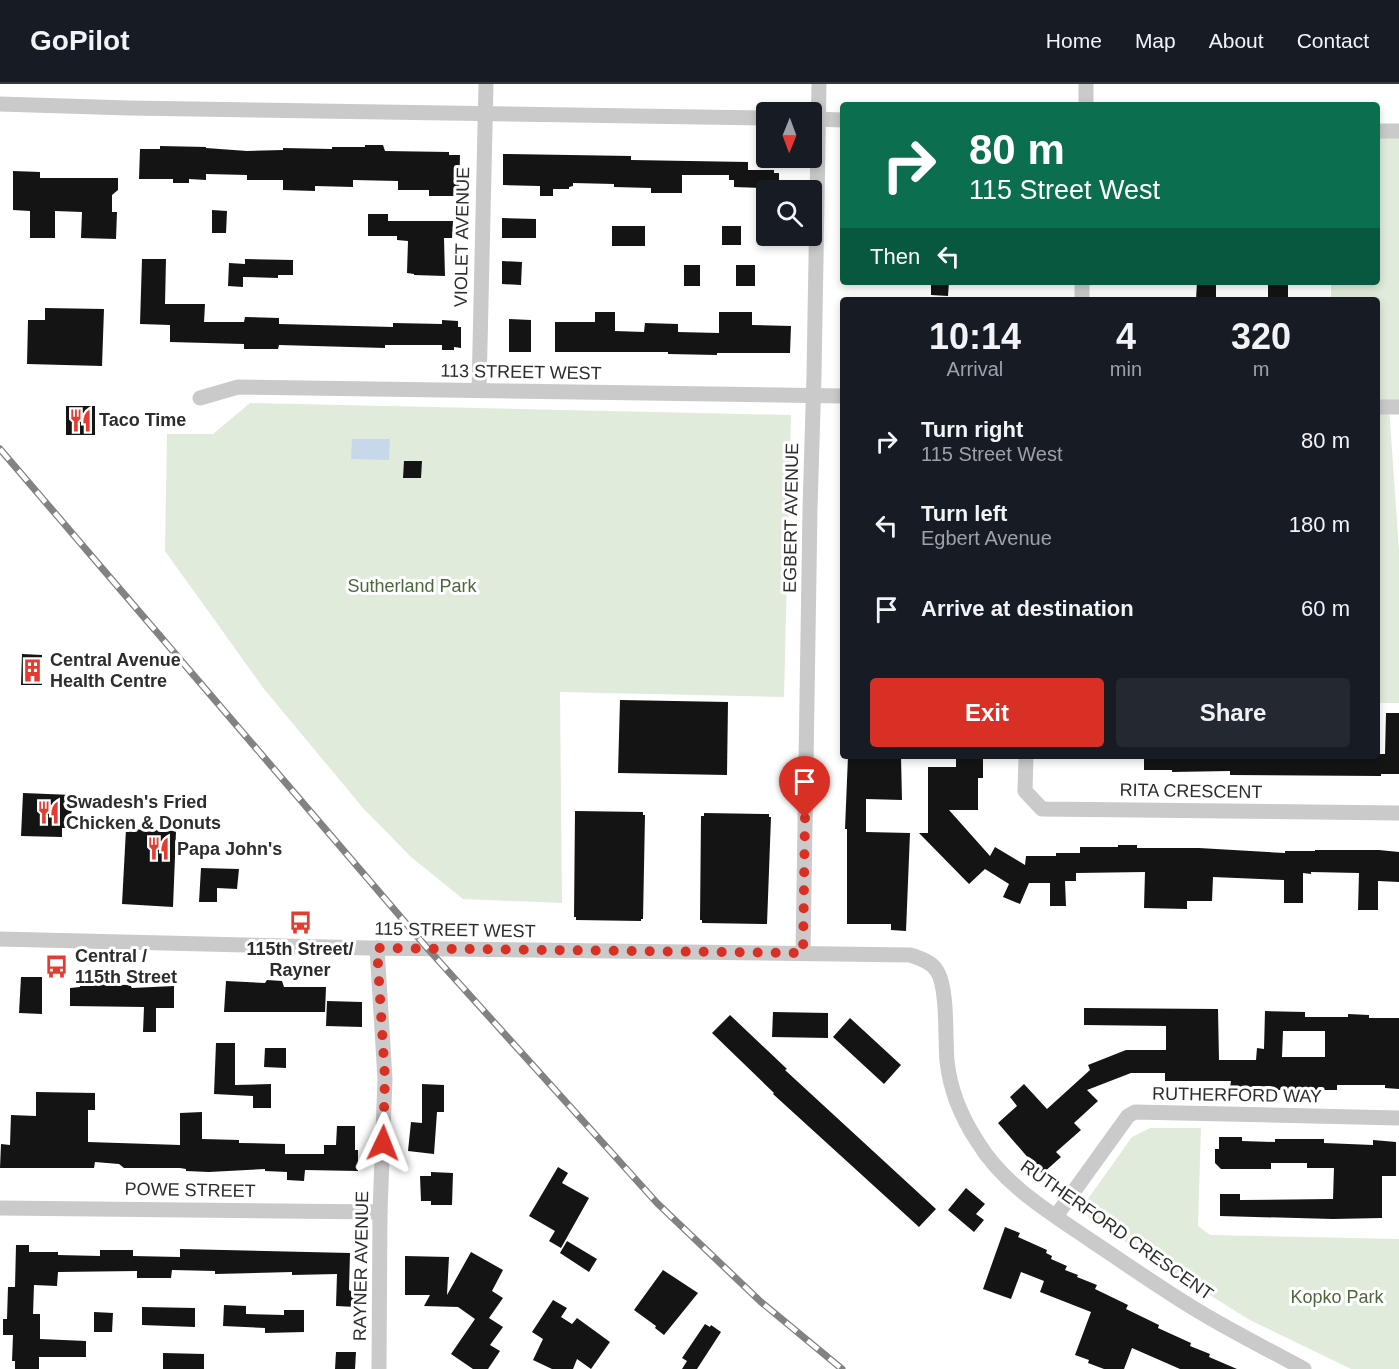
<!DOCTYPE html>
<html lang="en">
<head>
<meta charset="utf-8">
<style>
	:root { --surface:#171b24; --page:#242831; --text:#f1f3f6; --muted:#9ea1a6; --line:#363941; --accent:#d93025 }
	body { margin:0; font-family:Arial,sans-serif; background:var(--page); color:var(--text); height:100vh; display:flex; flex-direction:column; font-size:22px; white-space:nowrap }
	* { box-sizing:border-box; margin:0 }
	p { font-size:20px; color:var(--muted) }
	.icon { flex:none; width:33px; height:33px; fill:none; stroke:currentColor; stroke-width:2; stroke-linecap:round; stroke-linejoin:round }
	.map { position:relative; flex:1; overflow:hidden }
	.details { position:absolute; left:840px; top:213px; width:540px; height:462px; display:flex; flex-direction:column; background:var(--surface); border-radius:6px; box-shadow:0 3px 9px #0003 }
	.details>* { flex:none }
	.guide { position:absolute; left:840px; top:18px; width:540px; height:183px; border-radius:6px; box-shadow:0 3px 9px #0003; background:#0b6e4f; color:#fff; overflow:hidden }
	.needle { width:39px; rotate:181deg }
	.controls { position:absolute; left:756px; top:18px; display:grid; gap:12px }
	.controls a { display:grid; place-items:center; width:66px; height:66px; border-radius:6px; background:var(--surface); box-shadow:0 3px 9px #0003; font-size:30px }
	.pin { position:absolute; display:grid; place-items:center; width:51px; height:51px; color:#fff; margin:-62px -26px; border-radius:50% 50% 50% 0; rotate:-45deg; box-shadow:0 0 6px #0007 }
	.pin .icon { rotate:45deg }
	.me { position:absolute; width:66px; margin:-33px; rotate:2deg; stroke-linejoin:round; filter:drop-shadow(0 0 4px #0008) }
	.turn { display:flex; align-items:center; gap:21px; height:126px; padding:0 30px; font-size:27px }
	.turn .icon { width:78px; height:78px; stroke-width:2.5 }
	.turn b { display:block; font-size:42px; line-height:51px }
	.then { display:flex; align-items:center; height:57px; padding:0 30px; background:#0003; gap:12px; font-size:22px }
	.eta { display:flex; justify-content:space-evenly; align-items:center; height:102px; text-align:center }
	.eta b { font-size:36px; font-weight:700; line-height:42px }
	.primary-button { display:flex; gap:12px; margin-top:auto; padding:12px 30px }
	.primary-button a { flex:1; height:69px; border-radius:6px; background:var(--accent); color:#fff; font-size:24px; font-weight:700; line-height:69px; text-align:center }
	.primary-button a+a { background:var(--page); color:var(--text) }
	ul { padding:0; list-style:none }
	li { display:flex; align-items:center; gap:18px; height:84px; padding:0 30px }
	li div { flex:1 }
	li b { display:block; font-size:22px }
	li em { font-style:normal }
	header { display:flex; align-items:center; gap:36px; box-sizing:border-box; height:84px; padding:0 30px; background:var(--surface); border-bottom:2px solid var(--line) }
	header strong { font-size:28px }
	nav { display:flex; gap:33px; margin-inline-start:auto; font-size:21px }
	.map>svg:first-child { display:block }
	.green { fill:#e1ebdb }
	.water { fill:#c7d8eb }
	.building { fill:#141414; fill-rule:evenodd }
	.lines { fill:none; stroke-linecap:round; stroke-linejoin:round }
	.minor { stroke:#cacaca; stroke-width:15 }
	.rail-casing { stroke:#828282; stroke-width:7 }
	.rail { stroke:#fff; stroke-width:4.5; stroke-dasharray:14; stroke-linecap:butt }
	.route { stroke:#d93025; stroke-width:10; stroke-dasharray:0 18 }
	.labels { text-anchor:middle; stroke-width:6; stroke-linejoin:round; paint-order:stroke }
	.street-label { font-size:18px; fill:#2d2d2d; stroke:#fff }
	.poi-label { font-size:18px; font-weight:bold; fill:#2d2d2d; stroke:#fff; text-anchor:start }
	.park-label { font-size:18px; fill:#4a683b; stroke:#fff }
</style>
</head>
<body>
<header>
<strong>GoPilot</strong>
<nav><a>Home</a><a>Map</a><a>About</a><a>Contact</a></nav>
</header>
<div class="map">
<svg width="1399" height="1285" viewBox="0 0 1399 1285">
	<rect width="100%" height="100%" fill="#fff"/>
	<g class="green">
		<path d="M1377,47H1399V323H1389L1399,467V619H1377V216H1331V198H1377Z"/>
		<path d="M250,319L791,331L784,613L560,608L562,819L463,815L411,773L363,724L264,605L165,467L167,350H213Z"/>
		<path d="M1150,1044H1201L1198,1142L1210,1151L1399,1155V1285H1351L1248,1235L1089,1135L1085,1119L1132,1053Z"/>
	</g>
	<path class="water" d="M352,355H390L389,376L351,375Z"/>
	<g class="building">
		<path d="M365,61H383L385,67L449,68V71H460L459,112H429V106H398V97L353,96V103L315,102V107L283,106V96H247V91L206,90V96L189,95V99H173V95H139L140,65H160V62L206,63V64L247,67L283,66V64L332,65V63H365Z"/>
		<path d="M503,70L631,72V76L748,78V86H774V89H779V106H762V104L734,103V96H729V91H682V109H651V104L614,103V100L573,99V102L569,103V105H553V112H540V102L503,101Z"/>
		<path d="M13,87L40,88V94H118V106L112,111V128H117L116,155L81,154L82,128L55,127V154H30V127L13,126Z"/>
		<path d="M212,126L227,127L226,149H212Z"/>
		<path d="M368,130H388V137H453L452,154H444L445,192L414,191V190L407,189L408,157L397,156V152H368Z"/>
		<path d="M502,134L536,135V154H502Z"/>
		<rect x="612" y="142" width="33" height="20"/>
		<rect x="722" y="142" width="19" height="19"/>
		<path d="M142,175H166L165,220H205L204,238H244L245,233L279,234V240L393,243V239L442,240V236L458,237V243H461V264L454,263V266H442V261H385V264L279,261L278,265H244V260L170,258V241L140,240Z"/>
		<path d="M245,175L293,176V191H278V194L243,193V203L228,202L229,179L245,180Z"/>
		<path d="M502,177L522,178L521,201L502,200Z"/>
		<rect x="684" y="181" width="16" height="21"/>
		<rect x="736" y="181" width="19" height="21"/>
		<path d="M931,198H949L948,212L931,211Z"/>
		<path d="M1197,198H1216V216H1196Z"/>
		<rect x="1268" y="198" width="20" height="17"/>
		<path d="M45,224L104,225L102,282L27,280L28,236H45Z"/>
		<path d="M595,228H615V247L644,248L645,239L678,240V248L719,249V228H752V241L791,242L790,269H717V271L668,270V268H555V238H595Z"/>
		<path d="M509,235L531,236V268H509Z"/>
		<rect x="66" y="322" width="29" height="29"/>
		<path d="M404,377H422L421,394H403Z"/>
		<path d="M22,570L42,571V601H21Z"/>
		<path d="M620,616L728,618L727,691L618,689Z"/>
		<path d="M1386,629H1399V690H1381V692L1230,691V687L1172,688V686H1144V672L1385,670Z"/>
		<path d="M848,672H901L902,716L866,715V748L910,749L906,847L891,846V840H847V745H845Z"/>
		<path d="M956,672L983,674V694H978V726H949L990,772L995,763L1025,781L1026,772H1056V769H1080V763H1118V761H1137V764H1199L1285,769V767H1315V766H1379L1399,768V798L1378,797V826H1358L1359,789L1311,788V790L1303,789V819H1284V796L1213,793L1212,817H1187V825L1144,824L1145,788L1076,789V797H1065L1066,822H1050V799H1029L1020,820L1003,813L1009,800L985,785L969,800L919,749H928V683H956Z"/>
		<path d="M23,709L72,711L71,744H62V753L21,752Z"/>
		<path d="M575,727L643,728V731H645L643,835H641V837L576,836V833H574Z"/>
		<path d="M704,729L769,730V733H771L767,840L702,839V836H700L701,732H704Z"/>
		<path d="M126,745L176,747L173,823L122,820Z"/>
		<path d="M201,784L239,785L237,805L217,804V818H199Z"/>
		<path d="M21,893H42V930L19,929Z"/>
		<path d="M267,896L282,897L284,903H326L325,928H224L226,897L265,899Z"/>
		<path d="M80,900L130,901L132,904L174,902V924H156V948H143L144,923L70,922V904L80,903Z"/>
		<path d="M327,917L362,918V943L326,942Z"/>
		<path d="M1084,924L1218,925L1219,976H1256L1257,964L1264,965L1265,927L1305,928V933H1348V930L1369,931V934H1399V1005L1385,1004V1001H1337V1006H1273L1270,1002L1230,1004L1231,997H1165V989H1131L1087,1006L1098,1017L1074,1039L1081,1046L1056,1068L1061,1073L1042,1090L998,1039L1017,1022L1010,1013L1024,1000L1047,1025L1090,986L1088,981L1126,966H1166V942L1084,941ZM1283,947H1325V973H1282Z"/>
		<path d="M773,928L828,929V954L772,953Z"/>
		<path d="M730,931L787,985L785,986L936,1125L919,1143L773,1010L774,1009L712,949Z"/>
		<path d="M850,934L901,981L884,1000L833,953Z"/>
		<path d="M216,959H235V1001L271,1000V1024H253V1012L214,1010Z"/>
		<path d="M265,964H286V984L264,983Z"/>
		<path d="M422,1000L444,1001V1028H437L434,1070L408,1067L411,1038L422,1039Z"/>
		<path d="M36,1008L95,1009V1026H88V1058L180,1061V1029L202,1028V1055L239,1056V1059L285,1060V1070H324V1061H336L337,1042H355V1066H358V1087L305,1086L304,1097L287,1096V1088L265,1087V1085L209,1088L186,1087V1085L180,1084H124L119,1080L95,1078L94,1084H0L1,1060L10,1061L11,1031L36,1032Z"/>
		<path d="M1219,1053H1242V1057L1275,1058V1055H1324V1059L1373,1061V1056L1396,1058V1092H1382V1134L1333,1135L1220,1132V1110H1240V1116L1333,1115L1334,1084H1307V1079H1271V1085H1221L1215,1079V1065H1219Z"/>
		<path d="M558,1083L568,1089L562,1099L589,1114L561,1164L549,1157L555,1147L529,1132Z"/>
		<path d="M431,1088L453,1089L452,1121H431V1117H421L420,1092H431Z"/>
		<path d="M966,1104L985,1120L976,1130L984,1136L974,1148L948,1126Z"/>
		<path d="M1005,1143L1020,1149L1018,1153L1047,1166L1046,1169L1052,1172L1051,1175L1067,1182L1065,1186L1078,1191L1077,1193L1097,1201L1095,1205L1128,1221L1126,1225L1159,1241L1158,1244L1191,1259L1190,1262L1210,1270L1209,1273L1237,1285H1180L1132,1264L1124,1285H1104L1088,1279L1089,1276L1075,1271L1091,1228L1040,1208L1044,1197L1021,1188L1011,1215L983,1205Z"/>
		<path d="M567,1157L597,1175L589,1188L560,1169Z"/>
		<path d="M16,1161H29V1168H58V1171L100,1172V1166H133V1172L180,1173V1165L350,1169L349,1206L356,1210V1223L336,1222L337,1190L292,1191V1188L215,1190V1187L172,1186L171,1194H137V1187L58,1188L57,1202L34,1201L33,1230H40V1255L86,1257V1273H39V1285H15V1277H12L13,1251H3V1235H7L8,1203H15Z"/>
		<path d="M471,1168L503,1186L492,1207L503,1214L489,1234L503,1243L490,1261L500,1267L488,1285H473L451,1270L475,1235L458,1223L424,1222L430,1211H405V1172L449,1173L447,1211Z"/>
		<path d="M663,1186L698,1209L664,1251L655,1244L656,1242L634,1226Z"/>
		<path d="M553,1216L567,1224L561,1233L572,1240L577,1234L610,1258L591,1285L577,1275L573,1285H552L533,1276L543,1255L532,1248Z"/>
		<path d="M224,1221L246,1222V1230L284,1231V1226H304V1248L265,1249V1244L223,1242Z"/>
		<path d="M142,1223L195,1224V1243L142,1241Z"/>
		<path d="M94,1228L113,1229L112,1248H94Z"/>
		<path d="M705,1240L710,1243L711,1241L721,1248L697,1285H682L687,1277L682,1274Z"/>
		<path d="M336,1268H356L355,1285H335Z"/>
		<path d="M163,1269L204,1270V1285H163Z"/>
	</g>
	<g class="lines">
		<g class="minor">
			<path d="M0,20L129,24L766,34"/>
			<path d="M1086,21V0"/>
			<path d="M812,35L843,36"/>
			<path d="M1377,47H1399"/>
			<path d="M1082,216V198"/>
			<path d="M479,306L486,0"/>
			<path d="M200,314L238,303L843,312"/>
			<path d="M1377,323H1399"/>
			<path d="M1026,672L1025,707L1042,725L1399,729"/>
			<path d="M0,855L369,864L910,871C920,874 932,878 937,887C948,904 945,955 947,977C950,1005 962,1034 977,1057C1004,1102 1051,1129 1093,1158C1128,1181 1163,1206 1200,1228C1233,1248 1269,1266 1304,1285"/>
			<path d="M377,864L385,995L380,1128L379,1285"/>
			<path d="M803,869L810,425L814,291L819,0"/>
			<path d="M0,1124L380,1128"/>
			<path d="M1056,1132L1128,1032L1135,1028L1399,1034"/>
		</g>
		<defs>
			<path id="rail" d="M0,365L428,865L657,1119L761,1218L842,1285"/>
		</defs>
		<use href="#rail" class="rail-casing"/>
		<use href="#rail" class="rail"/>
	</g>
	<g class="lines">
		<path class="route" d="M383,1059L385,994L377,864L803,869L805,734"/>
	</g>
	<defs>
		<symbol id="restaurant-bare" viewBox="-9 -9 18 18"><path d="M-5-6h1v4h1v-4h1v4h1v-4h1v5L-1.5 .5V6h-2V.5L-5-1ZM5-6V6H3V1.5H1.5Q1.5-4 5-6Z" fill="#e43c30" stroke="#fff" stroke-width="2.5" paint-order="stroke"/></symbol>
		<symbol id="building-bare" viewBox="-9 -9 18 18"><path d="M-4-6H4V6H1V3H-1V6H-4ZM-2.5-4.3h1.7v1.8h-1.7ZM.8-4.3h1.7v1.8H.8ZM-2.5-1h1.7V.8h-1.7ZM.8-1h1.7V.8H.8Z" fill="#e43c30" stroke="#fff" stroke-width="2.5" paint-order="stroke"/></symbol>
		<symbol id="bus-bare" viewBox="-9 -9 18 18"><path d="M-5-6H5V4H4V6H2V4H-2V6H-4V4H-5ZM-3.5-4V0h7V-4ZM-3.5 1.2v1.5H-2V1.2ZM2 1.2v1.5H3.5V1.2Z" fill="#e43c30" stroke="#fff" stroke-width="2.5" paint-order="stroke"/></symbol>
	</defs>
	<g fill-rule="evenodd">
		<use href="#restaurant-bare" x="64" y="320" width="33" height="33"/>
		<use href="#building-bare" x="16" y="570" width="33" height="33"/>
		<use href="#restaurant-bare" x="32" y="712" width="33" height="33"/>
		<use href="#restaurant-bare" x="142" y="748" width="33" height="33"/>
		<use href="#bus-bare" x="284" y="822" width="33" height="33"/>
		<use href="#bus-bare" x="40" y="866" width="33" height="33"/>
	</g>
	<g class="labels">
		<g class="street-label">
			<text transform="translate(462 153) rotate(-89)" y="6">VIOLET AVENUE</text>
			<text transform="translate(521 288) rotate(1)" y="6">113 STREET WEST</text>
			<text transform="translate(791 434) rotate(-89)" y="6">EGBERT AVENUE</text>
			<text transform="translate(1191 707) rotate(1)" y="6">RITA CRESCENT</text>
			<text transform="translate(455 846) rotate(1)" y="6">115 STREET WEST</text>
			<text transform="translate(1237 1011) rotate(1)" y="6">RUTHERFORD WAY</text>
			<text transform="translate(190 1106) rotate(1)" y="6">POWE STREET</text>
			<text transform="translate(1117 1146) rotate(35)" y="6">RUTHERFORD CRESCENT</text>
			<text transform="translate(361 1182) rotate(-89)" y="6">RAYNER AVENUE</text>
		</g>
		<g class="poi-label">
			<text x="99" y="342">Taco Time</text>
			<text x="50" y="582">Central Avenue<tspan x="50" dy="21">Health Centre</tspan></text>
			<text x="66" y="724">Swadesh's Fried<tspan x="66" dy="21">Chicken &amp; Donuts</tspan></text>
			<text x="177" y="771">Papa John's</text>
			<text x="300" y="871" text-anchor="middle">115th Street/<tspan x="300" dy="21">Rayner</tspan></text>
			<text x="75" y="878">Central /<tspan x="75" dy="21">115th Street</tspan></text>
		</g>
		<g class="park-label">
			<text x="412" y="508">Sutherland Park</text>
			<text x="1337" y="1219">Kopko Park</text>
		</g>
	</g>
</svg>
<div class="controls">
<a><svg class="needle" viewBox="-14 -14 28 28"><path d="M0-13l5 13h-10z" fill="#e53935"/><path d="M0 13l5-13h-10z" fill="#9ea1a6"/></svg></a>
<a><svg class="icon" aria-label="search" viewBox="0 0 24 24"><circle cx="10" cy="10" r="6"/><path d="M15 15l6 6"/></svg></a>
</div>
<div class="pin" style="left:805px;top:734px;background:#d93025"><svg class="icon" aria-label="arrive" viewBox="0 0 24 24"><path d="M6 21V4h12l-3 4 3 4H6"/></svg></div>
<svg class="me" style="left:383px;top:1059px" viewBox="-20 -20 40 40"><path d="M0-17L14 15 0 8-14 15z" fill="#d93025" stroke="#fff" stroke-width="4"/></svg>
<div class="guide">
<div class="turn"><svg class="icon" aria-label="right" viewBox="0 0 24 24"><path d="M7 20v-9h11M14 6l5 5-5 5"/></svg><div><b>80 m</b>115 Street West</div></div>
<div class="then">Then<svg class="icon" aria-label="left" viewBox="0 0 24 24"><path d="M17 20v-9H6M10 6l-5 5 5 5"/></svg></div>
</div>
<section class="details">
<div class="eta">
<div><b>10:14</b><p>Arrival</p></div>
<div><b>4</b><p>min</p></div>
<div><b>320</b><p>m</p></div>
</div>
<ul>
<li><svg class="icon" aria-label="right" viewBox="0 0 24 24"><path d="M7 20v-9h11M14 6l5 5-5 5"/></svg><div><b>Turn right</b><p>115 Street West</p></div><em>80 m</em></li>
<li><svg class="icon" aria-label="left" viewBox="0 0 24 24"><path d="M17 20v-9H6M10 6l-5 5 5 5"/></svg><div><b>Turn left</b><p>Egbert Avenue</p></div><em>180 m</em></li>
<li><svg class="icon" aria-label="arrive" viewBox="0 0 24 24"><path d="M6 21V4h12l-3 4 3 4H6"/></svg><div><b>Arrive at destination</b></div><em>60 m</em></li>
</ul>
<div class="primary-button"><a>Exit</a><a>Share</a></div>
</section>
</div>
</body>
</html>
